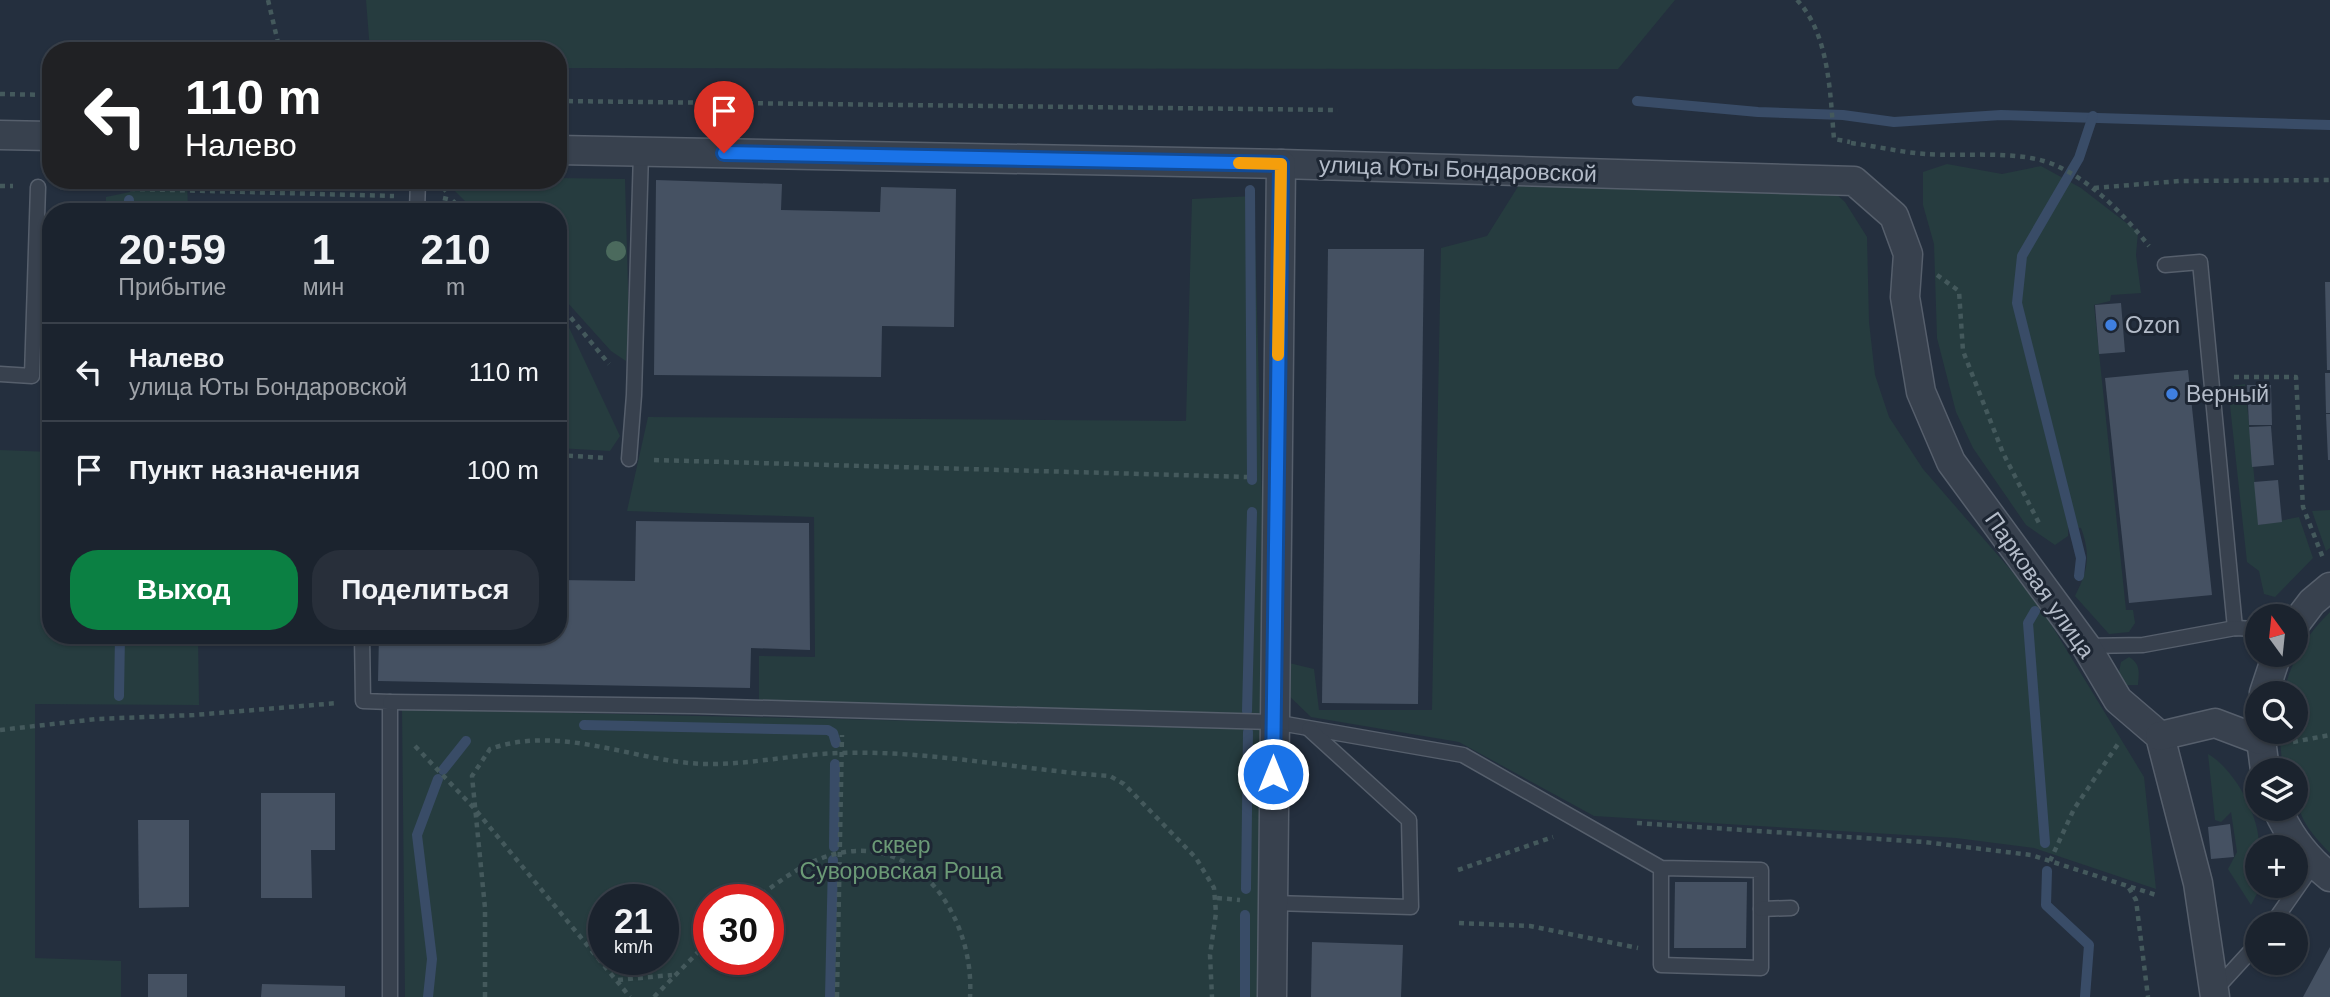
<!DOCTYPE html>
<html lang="ru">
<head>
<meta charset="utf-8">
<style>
	:root { --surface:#1b232e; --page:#282f3a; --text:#f1f3f6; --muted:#a0a4aa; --line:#39404a; --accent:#0b8043 }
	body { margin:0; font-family:Arial,sans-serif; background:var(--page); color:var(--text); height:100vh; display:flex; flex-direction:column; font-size:26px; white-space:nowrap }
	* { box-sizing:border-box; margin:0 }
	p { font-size:23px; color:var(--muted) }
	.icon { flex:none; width:38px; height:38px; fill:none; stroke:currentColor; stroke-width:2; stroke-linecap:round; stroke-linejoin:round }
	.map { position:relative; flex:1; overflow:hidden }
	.details { position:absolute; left:42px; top:203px; width:525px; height:441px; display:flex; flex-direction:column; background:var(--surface); border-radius:28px; box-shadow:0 2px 5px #0004,0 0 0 2px var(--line) }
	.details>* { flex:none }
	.hud { position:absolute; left:42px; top:42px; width:525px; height:147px; border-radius:28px; box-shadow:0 2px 5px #0004,0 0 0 2px var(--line); background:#202124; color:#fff; overflow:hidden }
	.needle { width:46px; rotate:345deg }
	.controls { position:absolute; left:2245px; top:604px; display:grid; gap:14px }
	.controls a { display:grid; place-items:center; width:63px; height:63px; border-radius:50%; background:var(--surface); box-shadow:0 2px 5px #0004,0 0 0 2px var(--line); font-size:35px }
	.speed { position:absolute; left:588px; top:884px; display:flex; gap:14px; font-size:35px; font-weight:700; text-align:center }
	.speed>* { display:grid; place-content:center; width:91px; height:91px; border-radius:50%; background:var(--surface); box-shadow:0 2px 5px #0004,0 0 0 2px var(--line); line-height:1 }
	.speed small { font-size:18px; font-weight:400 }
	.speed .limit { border:10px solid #d22; background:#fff; color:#111 }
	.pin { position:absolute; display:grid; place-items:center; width:60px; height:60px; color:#fff; margin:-72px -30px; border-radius:50% 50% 50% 0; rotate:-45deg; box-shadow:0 0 7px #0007 }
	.pin .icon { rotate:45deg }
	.me { position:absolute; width:77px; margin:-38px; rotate:0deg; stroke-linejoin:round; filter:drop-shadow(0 0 5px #0008) }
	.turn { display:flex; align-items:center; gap:24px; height:147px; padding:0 28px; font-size:32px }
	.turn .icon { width:91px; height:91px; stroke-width:2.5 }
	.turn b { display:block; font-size:49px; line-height:60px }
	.eta { display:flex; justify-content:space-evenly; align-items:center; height:119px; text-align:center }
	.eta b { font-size:42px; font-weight:800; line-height:49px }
	.action { display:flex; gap:14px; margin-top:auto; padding:14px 28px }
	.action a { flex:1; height:80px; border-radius:28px; background:var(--accent); color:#fff; font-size:28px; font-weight:800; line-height:80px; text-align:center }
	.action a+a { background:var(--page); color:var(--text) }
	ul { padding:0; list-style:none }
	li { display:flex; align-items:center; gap:21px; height:98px; padding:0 28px; border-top:2px solid var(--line) }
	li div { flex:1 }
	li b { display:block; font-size:26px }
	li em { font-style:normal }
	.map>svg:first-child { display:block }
	.green { fill:#263c3f; fill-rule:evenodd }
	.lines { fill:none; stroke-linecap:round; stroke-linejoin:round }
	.stream { stroke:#394c67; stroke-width:10 }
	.building { fill:#455162 }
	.service-casing { stroke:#565f6c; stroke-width:17 }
	.minor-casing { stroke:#565f6c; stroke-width:31 }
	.path { stroke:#44595c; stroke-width:4.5; stroke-dasharray:5 5; stroke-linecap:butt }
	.service { stroke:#38414e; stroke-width:14 }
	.minor { stroke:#38414e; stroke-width:28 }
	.tree { fill:#4b6a5d }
	.route-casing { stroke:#114b97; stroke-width:18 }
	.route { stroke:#1a73e8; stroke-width:12 }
	.slow { stroke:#f59e0b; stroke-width:12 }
	.shop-dot { fill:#3f7fe0; stroke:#1d2633; stroke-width:2.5 }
	.labels { text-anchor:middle; stroke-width:6; stroke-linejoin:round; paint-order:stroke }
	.street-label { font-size:23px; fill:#b4bcc9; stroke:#1d2633 }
	.poi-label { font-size:23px; fill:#b4bcc9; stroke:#1d2633; text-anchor:start }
	.park-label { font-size:23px; fill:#6b9a76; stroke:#1d2633 }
</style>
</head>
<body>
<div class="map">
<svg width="2330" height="997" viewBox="0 0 2330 997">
	<rect width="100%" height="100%" fill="#242f3e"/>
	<g class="green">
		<path d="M366,0H1675L1618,69L558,68V51H370Z"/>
		<path d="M1947,164L2002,174L2041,166L2081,188L2138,232L2136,255L2141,293L2111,295L2110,301L2094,305L2126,610H2133L2135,623L2129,632L2109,634L2075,596C2088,571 2091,555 2081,528L2068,526V536L2055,545L2026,525L1973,448L1956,412L1937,338L1934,244L1923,205V172Z"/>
		<path d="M558,178L625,179L629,325L626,361L611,351L558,292V212H476L453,189V180Z"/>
		<path d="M187,180L188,212H106V197Z"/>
		<path d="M1825,184L1845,202L1867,237L1869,322L1875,375L1889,417L1923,469L2035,598L2144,777L2156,889L2034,848L1956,838L1594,816L1459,742L1311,717L1285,692L1289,663L1314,669L1319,710H1432L1441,248L1487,236L1519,185Z"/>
		<path d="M1254,196L1262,504L1260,714L759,704V656L815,657L814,517L627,511L648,417L1186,421L1192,199Z"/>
		<path d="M558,312L565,319L620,436L610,451L558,448Z"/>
		<path d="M2245,384L2259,525L2299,517L2313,558L2275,597L2264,594L2259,571L2247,562L2228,387Z"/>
		<path d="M0,450L51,452V635H198L199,705L35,704V958L121,961V997H0Z"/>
		<path d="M2330,510V548L2326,551L2312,511Z"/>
		<path d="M2330,612V853C2300,822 2296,812 2296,770H2283L2279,732H2296V693H2284C2290,662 2307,634 2330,612Z"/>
		<path d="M2129,657C2141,664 2139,673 2138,685H2126L2119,672L2121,662Z"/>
		<path d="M402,709L1263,729L1259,997H405ZM604,900H663V959H604ZM709,900H768V959H709Z"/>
		<path d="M2208,754C2234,769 2258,813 2259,843C2259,853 2258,872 2258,886H2261L2251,905L2228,869L2237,852L2231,812L2221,822L2215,820Z"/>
	</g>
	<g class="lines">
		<g class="stream">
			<path d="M1637,101L1758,112L1843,115L1894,122L2001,115L2330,125"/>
			<path d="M1250,190L1252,480"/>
			<path d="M394,207V212"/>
			<path d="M128,212L129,200"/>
			<path d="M2079,576L2081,558L2017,303L2022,256L2079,158L2093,116"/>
			<path d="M2035,611L2028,623L2045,843"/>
			<path d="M119,696L120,635"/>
			<path d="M1247,711L1252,512"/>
			<path d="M584,725L828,730L833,733L836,743"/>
			<path d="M443,770L466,741"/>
			<path d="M834,847L835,764"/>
			<path d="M2047,871L2046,905L2089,945L2085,997"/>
			<path d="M1246,889L1248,732"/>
			<path d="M428,997L432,959L417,835L438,779"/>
			<path d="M830,997L833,860"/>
			<path d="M1245,997V915"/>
		</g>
	</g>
	<g class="building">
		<path d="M656,180L782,184L781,210L880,212L881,187L956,189L954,327L882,326L881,377L654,375Z"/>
		<path d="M1328,249H1424L1418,704L1322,703Z"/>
		<path d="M2325,282H2330V370H2327Z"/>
		<path d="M2121,303L2125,352L2099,354L2095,305Z"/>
		<path d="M2188,370L2212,595L2129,603L2105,378Z"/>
		<path d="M2325,373H2330V413H2326Z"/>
		<path d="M2247,385H2271L2272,425H2249Z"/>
		<path d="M2326,414H2330V460H2328Z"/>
		<path d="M2271,426L2274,465L2252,467L2249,427Z"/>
		<path d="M2278,480L2282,522L2258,525L2254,482Z"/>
		<path d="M636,521L809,523L810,650L751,648L750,688L378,681L379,635H558V580L635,581Z"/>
		<path d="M261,793H335V850H311L312,898H261Z"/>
		<path d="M138,820H189V907L139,908Z"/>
		<path d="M2230,824L2234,857L2211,859L2208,827Z"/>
		<path d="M1675,882H1747L1746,948H1674Z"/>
		<path d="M1312,942L1403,945L1401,997H1311Z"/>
		<path d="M2330,947V997H2303Z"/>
		<rect x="148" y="974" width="39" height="23"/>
		<path d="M262,984L345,986V997H261Z"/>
	</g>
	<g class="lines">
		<defs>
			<g id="service">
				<path d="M417,212L418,180"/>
				<path d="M2165,265L2200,262L2235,628"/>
				<path d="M0,374L32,376L38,187"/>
				<path d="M629,459L634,395L641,152"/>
				<path d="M362,635L363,701L390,702V997"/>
				<path d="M2086,646L2143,645L2235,628L2258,629"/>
				<path d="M390,702L695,706L1274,722L1463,755L1661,868L1761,870V968L1661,965V868"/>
				<path d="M1273,903L1411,907L1409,820L1309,729"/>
				<path d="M1761,909L1791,908"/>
				<path d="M2272,924L2314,864"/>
				<path d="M2215,990L2258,943"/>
			</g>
			<g id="minor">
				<path d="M0,135L51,136"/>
				<path d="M558,150L1281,164L1854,181L1894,216L1908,254L1905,297L1921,392L1951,462L2086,646L2118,700L2160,736L2198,883L2215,997"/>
				<path d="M2296,623L2312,602L2330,587"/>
				<path d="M2264,693L2277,654"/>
				<path d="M2260,732L2265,770"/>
				<path d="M2160,736L2215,723L2260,740"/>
				<path d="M2277,808C2289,836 2307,859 2330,877"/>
				<path d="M1272,997L1281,164"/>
			</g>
		</defs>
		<use href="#service" class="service-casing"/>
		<use href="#minor" class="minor-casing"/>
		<g class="path">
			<path d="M268,0L280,51"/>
			<path d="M1797,0C1830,35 1830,95 1834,139L1850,142"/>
			<path d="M0,94L51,95"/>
			<path d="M558,101L1338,110"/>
			<path d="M1851,143C1875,146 1900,152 1925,154C1963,157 2022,149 2057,166C2094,183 2124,215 2149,246"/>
			<path d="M0,186H13"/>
			<path d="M60,187L394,196"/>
			<path d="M2094,188L2180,181L2330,180"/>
			<path d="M443,191L458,180"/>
			<path d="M443,198L452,200L465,212"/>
			<path d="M1937,275L1959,291L1963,351L2003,453L2040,525"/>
			<path d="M558,302L609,364"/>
			<path d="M2234,377H2296L2303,507L2323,558"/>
			<path d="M558,455L606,458"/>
			<path d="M654,460L1247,477"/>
			<path d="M0,730L97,719L194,715L338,703"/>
			<path d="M2293,742L2330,735"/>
			<path d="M415,746L474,808L630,997"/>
			<path d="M1637,823L1924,842L2031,855L2156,895"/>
			<path d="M2050,861L2074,809L2120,741"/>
			<path d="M1458,870L1553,837"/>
			<path d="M2129,888L2136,900L2148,997"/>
			<path d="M1217,898L1240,900"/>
			<path d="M754,900C776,884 801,864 828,856C917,828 975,918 970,997"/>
			<path d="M1459,923L1530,926L1638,948"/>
			<path d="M618,980L672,975"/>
			<path d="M485,997V908L472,776L490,749C560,724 632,761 703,764C749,765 795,754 841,753C930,750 1020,770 1110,776L1124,784L1196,858L1214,888L1216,913L1210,955L1212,997"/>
			<path d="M654,997L709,941"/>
			<path d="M837,997L842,735"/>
		</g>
		<use href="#service" class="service"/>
		<use href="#minor" class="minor"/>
	</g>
	<circle class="tree" cx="616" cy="251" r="10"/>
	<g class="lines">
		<defs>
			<path id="route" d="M724,153L1281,164L1273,774"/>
		</defs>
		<use href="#route" class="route-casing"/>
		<use href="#route" class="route"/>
		<path class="slow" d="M1239,163L1281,164L1278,355"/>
	</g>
	<g class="shop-dot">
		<circle cx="2111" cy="325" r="7"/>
		<circle cx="2172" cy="394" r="7"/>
	</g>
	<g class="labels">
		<g class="street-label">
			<text transform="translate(1458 169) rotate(2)" y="8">улица Юты Бондаровской</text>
			<text transform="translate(2040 585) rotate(55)" y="8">Парковая улица</text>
		</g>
		<g class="poi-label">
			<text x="2125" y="333">Ozon</text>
			<text x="2186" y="402">Верный</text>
		</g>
		<g class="park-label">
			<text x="901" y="853">сквер<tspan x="901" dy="26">Суворовская Роща</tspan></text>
		</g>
	</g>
</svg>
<div class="controls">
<a><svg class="needle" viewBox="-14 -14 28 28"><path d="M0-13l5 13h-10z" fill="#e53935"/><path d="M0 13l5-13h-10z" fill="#a0a4aa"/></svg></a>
<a><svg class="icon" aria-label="search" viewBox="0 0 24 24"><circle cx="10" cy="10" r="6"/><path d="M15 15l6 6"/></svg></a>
<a><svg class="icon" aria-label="layers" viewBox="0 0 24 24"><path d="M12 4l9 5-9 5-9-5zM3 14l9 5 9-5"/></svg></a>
<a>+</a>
<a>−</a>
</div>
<div class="speed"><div>21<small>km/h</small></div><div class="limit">30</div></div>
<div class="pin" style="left:724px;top:153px;background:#d93025"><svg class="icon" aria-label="arrive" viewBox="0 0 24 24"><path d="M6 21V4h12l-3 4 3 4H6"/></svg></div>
<svg class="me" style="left:1273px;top:774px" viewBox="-20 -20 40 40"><circle r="17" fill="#1a73e8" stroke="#fff" stroke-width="3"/><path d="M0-11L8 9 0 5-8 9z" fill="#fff"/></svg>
<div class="hud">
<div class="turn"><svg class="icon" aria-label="left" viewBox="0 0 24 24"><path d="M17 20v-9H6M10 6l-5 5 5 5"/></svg><div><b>110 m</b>Налево</div></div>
</div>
<section class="details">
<div class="eta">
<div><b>20:59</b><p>Прибытие</p></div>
<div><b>1</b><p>мин</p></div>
<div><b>210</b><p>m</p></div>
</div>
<ul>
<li><svg class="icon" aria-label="left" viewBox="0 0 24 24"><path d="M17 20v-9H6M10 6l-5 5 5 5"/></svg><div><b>Налево</b><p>улица Юты Бондаровской</p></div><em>110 m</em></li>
<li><svg class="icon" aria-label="arrive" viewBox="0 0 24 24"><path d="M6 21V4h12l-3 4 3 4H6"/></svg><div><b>Пункт назначения</b></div><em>100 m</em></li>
</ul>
<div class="action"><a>Выход</a><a>Поделиться</a></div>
</section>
</div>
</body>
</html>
